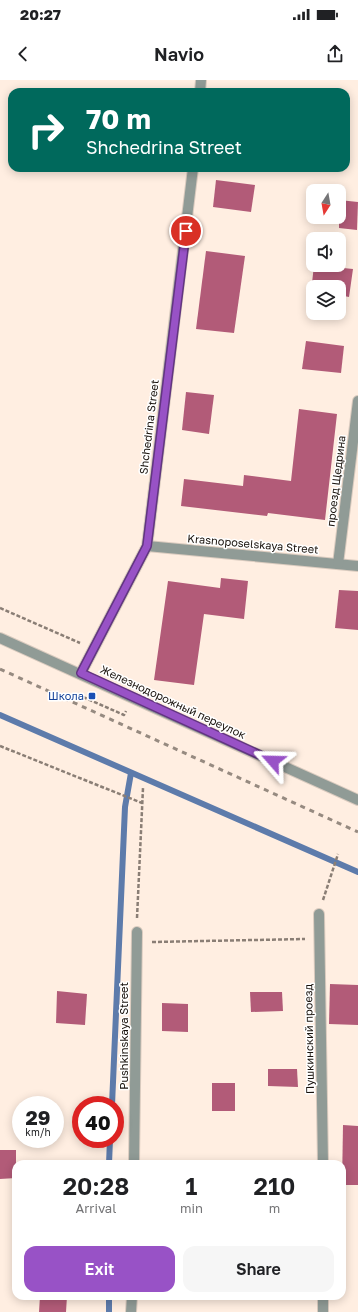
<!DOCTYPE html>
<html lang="en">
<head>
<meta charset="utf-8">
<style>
	:root { --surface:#fff; --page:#f6f6f6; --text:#202124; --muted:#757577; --accent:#9852c6 }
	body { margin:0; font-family:"Golos Text",sans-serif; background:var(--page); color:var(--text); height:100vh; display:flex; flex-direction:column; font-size:15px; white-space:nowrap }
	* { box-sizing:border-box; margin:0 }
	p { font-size:13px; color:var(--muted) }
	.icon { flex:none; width:22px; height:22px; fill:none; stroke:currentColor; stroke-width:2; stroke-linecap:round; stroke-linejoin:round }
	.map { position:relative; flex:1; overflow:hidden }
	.panel { position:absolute; left:12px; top:1080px; width:334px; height:140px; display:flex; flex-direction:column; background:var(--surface); border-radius:12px; box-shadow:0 2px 10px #0003 }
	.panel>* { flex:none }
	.banner { position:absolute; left:8px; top:8px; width:342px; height:84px; border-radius:12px; box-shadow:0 2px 10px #0003; background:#00695c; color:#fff; overflow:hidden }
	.needle { width:26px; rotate:191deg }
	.fabs { position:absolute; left:306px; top:104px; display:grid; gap:8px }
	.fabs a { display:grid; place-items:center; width:40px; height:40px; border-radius:8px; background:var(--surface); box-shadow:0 2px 10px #0003; font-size:20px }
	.speed { position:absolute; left:12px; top:1016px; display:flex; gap:8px; font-size:20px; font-weight:700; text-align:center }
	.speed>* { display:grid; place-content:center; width:52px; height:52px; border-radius:50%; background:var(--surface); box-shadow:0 2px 10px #0003; line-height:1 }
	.speed small { font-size:10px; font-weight:400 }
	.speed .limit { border:6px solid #d22; background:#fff; color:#111 }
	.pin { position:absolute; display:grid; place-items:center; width:34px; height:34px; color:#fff; margin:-17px; border:2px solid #fff; border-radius:50%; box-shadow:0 1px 4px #0007 }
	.me { position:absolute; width:44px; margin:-22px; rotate:295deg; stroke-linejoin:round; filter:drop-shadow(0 0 3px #0008) }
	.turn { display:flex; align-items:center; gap:14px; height:84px; padding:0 12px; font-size:18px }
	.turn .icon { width:52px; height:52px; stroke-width:2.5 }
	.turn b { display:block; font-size:28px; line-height:34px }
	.eta { display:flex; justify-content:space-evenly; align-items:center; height:68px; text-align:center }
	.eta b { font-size:24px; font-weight:600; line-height:28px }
	.cta { display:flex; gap:8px; margin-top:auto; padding:8px 12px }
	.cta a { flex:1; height:46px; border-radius:12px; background:var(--accent); color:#fff; font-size:16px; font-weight:600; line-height:46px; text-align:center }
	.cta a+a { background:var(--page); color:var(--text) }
	.status { display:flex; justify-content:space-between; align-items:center; height:28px; padding:0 20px; background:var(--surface); direction:ltr }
	.status svg { height:11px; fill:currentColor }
	header { display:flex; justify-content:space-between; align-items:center; height:52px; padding:0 12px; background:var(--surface); font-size:18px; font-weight:600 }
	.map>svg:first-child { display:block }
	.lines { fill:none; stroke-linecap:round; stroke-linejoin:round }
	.stream { stroke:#5d7bab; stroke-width:6 }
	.building { fill:#b25b78 }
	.minor-casing { stroke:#dacbbf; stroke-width:12 }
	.tertiary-casing { stroke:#dacbbf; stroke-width:12 }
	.path { stroke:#8a7e75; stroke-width:2.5; stroke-dasharray:4 2; stroke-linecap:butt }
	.minor { stroke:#909b96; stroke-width:10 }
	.tertiary { stroke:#909b96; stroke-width:10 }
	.rail { stroke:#968a80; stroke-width:3; stroke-dasharray:5 5; stroke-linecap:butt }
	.route-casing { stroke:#633581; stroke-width:10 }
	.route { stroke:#9852c6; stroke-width:7 }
	.transit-dot { fill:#1a4fb4; stroke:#fff; stroke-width:1.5 }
	.labels { text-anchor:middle; stroke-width:3; stroke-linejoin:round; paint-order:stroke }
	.street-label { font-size:11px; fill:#18110b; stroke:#fff }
	.transit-label { font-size:11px; fill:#164399; stroke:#fff; text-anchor:end }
</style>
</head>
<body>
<div class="status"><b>20:27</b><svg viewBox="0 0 49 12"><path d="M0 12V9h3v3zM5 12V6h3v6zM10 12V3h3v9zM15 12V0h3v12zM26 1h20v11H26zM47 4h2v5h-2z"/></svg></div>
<header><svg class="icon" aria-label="back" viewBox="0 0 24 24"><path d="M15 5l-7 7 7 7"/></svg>Navio<svg class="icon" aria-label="share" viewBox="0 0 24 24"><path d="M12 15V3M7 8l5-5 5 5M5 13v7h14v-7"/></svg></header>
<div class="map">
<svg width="358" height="1232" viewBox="0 0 358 1232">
	<rect width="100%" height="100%" fill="#ffeee1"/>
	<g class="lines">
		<g class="stream">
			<path d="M0,635L358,792"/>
			<path d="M112,1025L125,727L131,693"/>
			<path d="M109,1084L110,1059"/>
			<path d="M109,1216V1232"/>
		</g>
	</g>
	<g class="building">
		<path d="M216,100L255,105L251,132L213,127Z"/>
		<path d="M339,120L358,122L357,150L339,148Z"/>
		<path d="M206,171L245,176L234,253L196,249Z"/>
		<path d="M314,185L353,189L349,217L339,215V207H313V212H311Z"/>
		<path d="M306,261L344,266L341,293L302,289Z"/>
		<path d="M186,312L214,315L209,354L182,350Z"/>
		<path d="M299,329L337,334L325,440L268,433L267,436L181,426L184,399L243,406L244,395L291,401Z"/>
		<path d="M221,498L248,501L244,539L204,534L194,605L154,600L168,501L220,508Z"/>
		<path d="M339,510L358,511V550L335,548Z"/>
		<path d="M330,904L358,905V945L329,944Z"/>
		<path d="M57,911L87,914L85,945L56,943Z"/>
		<path d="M250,912H282L283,931L251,932Z"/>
		<path d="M162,923L188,924V952L162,951Z"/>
		<path d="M268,989H297L298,1007L268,1006Z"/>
		<rect x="212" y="1003" width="23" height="28"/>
		<path d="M343,1045L358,1046V1105H342Z"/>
		<path d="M0,1070H16V1098L0,1099Z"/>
		<path d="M40,1216H67L66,1232H39Z"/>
	</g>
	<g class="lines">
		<defs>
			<g id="minor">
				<path d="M200,12L201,0"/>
				<path d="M147,466L358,486"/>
				<path d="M338,484L358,321"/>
				<path d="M81,593L147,466L193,88"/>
				<path d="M319,834L323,1084"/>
				<path d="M134,1084L137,852"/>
				<path d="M131,1232L132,1216"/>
				<path d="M323,1232V1216"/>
			</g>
			<path id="tertiary" d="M0,558L358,720"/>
		</defs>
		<use href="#minor" class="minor-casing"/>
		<use href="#tertiary" class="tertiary-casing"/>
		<g class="path">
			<path d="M0,528L80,563"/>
			<path d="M83,617L124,635L126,631"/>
			<path d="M0,666L142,723"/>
			<path d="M323,820L338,774"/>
			<path d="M137,838L143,708"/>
			<path d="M152,862L305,859"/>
		</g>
		<use href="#minor" class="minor"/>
		<use href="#tertiary" class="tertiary"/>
		<path class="rail" d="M0,589L358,752"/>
	</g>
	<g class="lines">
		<defs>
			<path id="route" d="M186,151L147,466L81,593L273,681"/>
		</defs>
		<use href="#route" class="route-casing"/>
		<use href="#route" class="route"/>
	</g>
	<rect class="transit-dot" x="88" y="612" width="8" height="8" rx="2"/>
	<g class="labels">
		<g class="street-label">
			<text transform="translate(149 347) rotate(-83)" y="4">Shchedrina Street</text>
			<text transform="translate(336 401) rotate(-83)" y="4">проезд Щедрина</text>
			<text transform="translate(253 464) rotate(5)" y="4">Krasnoposelskaya Street</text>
			<text transform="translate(173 622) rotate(25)" y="4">Железнодорожный переулок</text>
			<text transform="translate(124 956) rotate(-90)" y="4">Pushkinskaya Street</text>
			<text transform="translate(309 959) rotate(-91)" y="4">Пушкинский проезд</text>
		</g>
		<g class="transit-label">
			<text x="84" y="620">Школа</text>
		</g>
	</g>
</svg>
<div class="fabs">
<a><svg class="needle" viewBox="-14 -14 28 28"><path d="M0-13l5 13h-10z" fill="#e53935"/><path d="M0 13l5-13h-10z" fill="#757577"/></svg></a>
<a><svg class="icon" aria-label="sound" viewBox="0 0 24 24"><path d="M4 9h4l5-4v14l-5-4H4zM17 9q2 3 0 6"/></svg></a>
<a><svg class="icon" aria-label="layers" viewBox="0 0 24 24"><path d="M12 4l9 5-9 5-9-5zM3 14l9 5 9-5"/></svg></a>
</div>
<div class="speed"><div>29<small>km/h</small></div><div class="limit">40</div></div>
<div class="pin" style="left:186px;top:151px;background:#d93025"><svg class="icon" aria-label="arrive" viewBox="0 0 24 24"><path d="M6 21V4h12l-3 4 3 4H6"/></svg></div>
<svg class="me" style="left:273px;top:681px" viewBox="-20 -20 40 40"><path d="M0-17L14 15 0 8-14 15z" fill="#9852c6" stroke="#fff" stroke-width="4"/></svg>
<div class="banner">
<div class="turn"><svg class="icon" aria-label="right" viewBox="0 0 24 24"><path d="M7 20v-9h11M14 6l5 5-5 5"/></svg><div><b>70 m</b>Shchedrina Street</div></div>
</div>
<section class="panel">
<div class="eta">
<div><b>20:28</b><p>Arrival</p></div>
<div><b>1</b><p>min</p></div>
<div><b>210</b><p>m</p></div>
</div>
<div class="cta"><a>Exit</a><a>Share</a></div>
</section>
</div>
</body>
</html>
